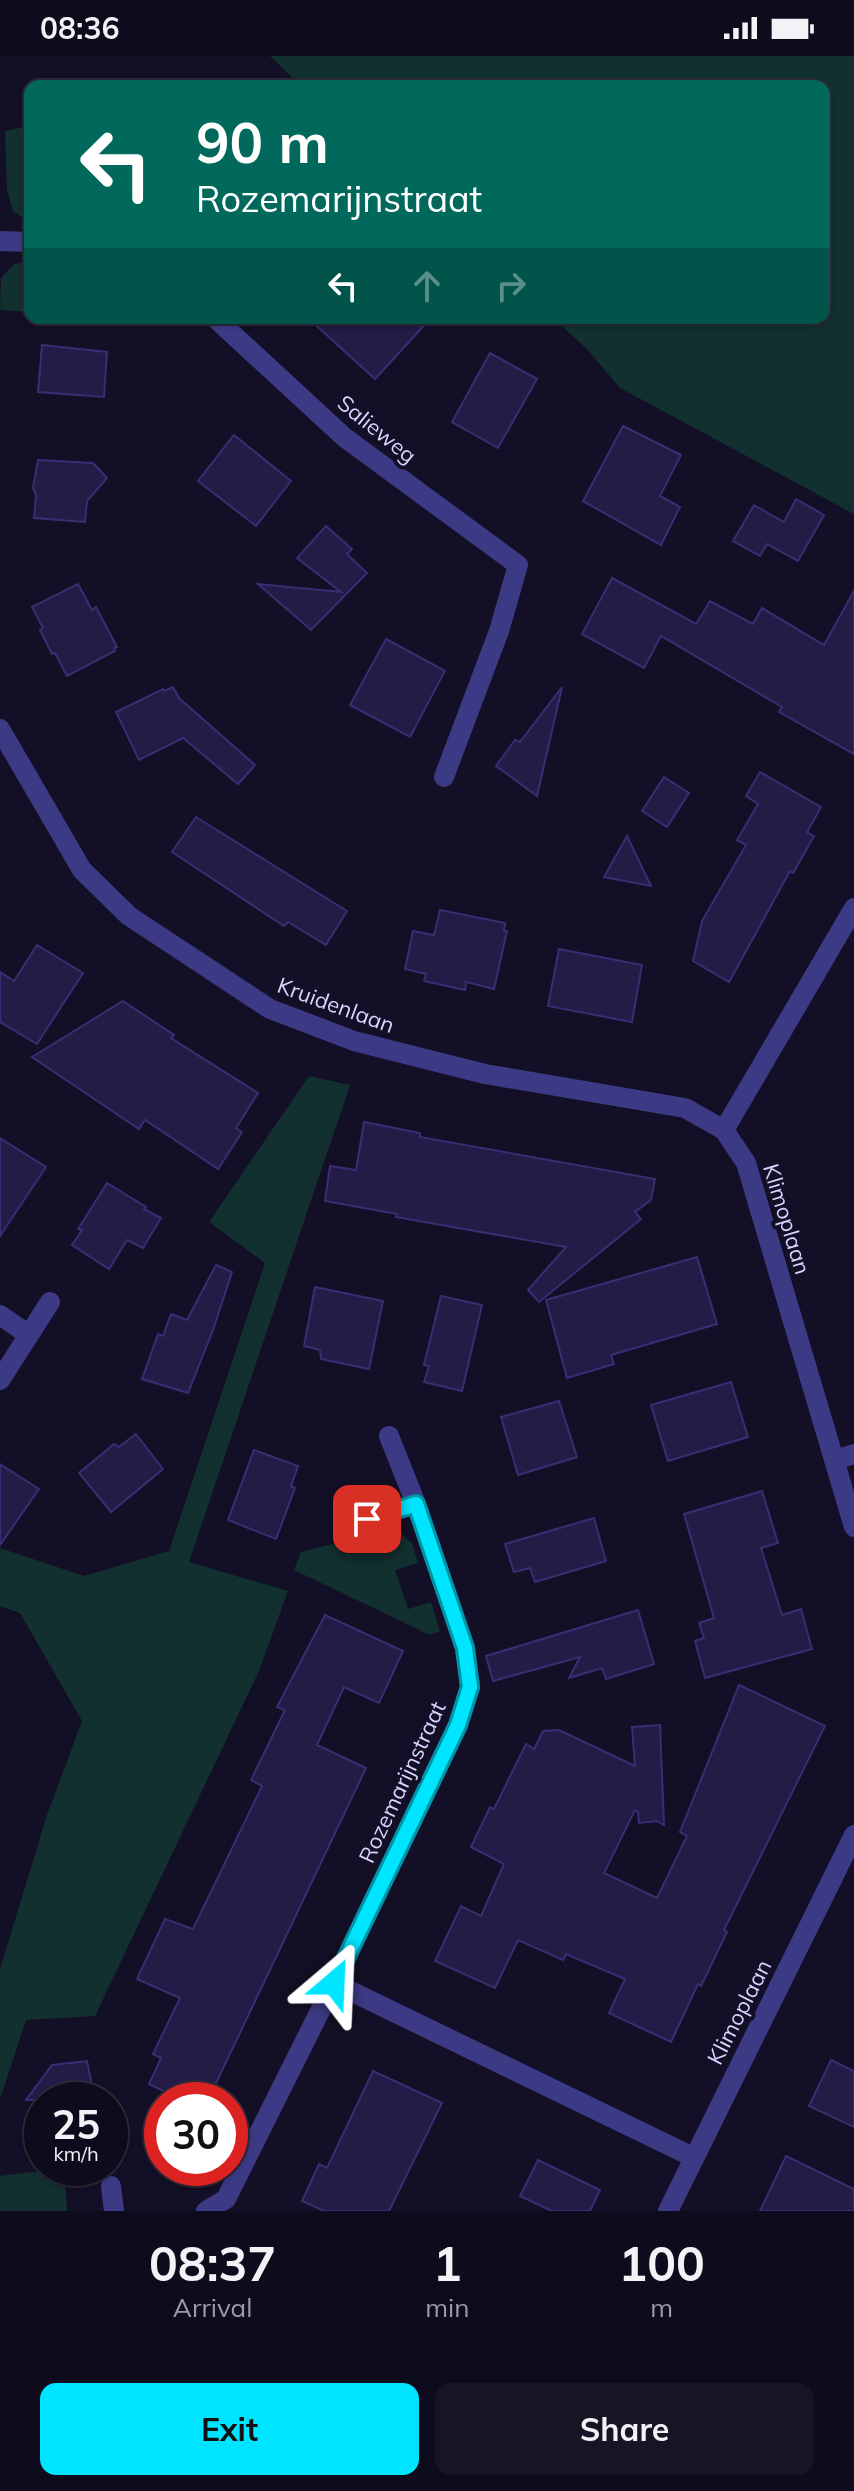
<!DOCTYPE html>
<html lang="en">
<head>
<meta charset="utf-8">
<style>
	:root { --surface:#0e0b1c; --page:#171425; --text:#f1f3f6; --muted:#9b9ba3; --line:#2e2b3b; --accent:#00e5ff }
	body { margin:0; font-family:Mulish,sans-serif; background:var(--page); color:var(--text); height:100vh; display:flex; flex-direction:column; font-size:30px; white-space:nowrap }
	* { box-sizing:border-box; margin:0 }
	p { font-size:26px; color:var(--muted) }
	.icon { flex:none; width:44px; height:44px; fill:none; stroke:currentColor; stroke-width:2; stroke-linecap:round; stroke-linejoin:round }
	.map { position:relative; height:2155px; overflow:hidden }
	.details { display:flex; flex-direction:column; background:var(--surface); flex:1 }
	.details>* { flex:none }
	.banner { position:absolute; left:24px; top:24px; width:806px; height:244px; border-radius:16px; box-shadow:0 2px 6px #0004,0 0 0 2px var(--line); background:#00695c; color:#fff; overflow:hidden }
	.speed { position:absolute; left:24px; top:2026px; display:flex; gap:16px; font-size:40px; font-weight:700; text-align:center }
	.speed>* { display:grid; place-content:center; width:104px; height:104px; border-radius:50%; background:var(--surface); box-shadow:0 2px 6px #0004,0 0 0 2px var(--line); line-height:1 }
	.speed small { font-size:20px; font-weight:400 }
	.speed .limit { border:12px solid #d22; background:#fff; color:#111 }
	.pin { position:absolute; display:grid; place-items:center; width:68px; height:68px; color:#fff; margin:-34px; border-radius:16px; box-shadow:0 4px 12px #0006 }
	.me { position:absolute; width:88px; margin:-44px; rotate:26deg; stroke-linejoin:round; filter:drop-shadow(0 0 6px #0008) }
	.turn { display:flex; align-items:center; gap:28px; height:168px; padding:0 40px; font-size:36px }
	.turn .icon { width:104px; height:104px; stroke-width:2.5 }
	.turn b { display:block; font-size:56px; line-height:68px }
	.lanes { display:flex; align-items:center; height:76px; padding:0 40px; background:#0003; justify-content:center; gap:40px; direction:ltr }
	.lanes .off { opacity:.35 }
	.eta { display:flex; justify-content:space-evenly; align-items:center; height:136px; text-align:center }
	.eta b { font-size:48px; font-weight:700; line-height:56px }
	.button { display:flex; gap:16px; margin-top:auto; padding:16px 40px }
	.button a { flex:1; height:92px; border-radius:16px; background:var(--accent); color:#111; font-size:32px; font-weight:700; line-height:92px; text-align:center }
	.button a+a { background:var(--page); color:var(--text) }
	.status { display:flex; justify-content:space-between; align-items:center; height:56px; padding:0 40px; background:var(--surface); direction:ltr }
	.status svg { height:22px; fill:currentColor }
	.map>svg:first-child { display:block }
	.green { fill:#12302f }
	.building { fill:#241b47; stroke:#3b2d73; stroke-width:2 }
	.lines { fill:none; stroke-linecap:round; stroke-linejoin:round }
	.minor { stroke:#3d3a85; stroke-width:20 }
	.route-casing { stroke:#0095a6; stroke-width:20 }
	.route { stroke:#00e5ff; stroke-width:14 }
	.labels { text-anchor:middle; stroke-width:8; stroke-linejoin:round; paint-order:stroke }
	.street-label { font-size:22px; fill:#d9d4ff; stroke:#130f26 }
</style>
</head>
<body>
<div class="status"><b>08:36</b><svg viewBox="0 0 49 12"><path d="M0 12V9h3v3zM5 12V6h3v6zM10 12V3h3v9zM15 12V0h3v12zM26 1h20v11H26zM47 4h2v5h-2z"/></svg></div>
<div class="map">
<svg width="854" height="2155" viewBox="0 0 854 2155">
	<rect width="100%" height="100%" fill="#130f26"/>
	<g class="green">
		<path d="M270,0H854V458L620,332L587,293L553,262H824V30H301Z"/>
		<path d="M30,66V167L13,155L7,134L5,75L24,71Z"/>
		<path d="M30,205V256L0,254L1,222L14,208Z"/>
		<path d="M309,1020L350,1029L189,1506L288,1535L259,1615L95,1960L26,1964L0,2043V1913L47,1759L82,1665L20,1557L0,1550V1492L84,1520L169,1495L265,1207L209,1166Z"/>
		<path d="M394,1472L412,1487L418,1507L395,1514L408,1553L431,1546L440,1575L430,1579L294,1514L301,1496Z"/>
		<path d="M64,2112L67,2155H0V2120Z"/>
	</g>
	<g class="building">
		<path d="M308,262H431L375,323Z"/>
		<path d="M42,289L107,296L104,341L38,336Z"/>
		<path d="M490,297L537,323L498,392L452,366Z"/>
		<path d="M623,370L681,399L660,440L680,451L661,489L583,445Z"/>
		<path d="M234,379L291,425L256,470L198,425Z"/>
		<path d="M38,404L93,407L107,422L87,445L85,466L34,462L36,439L33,432Z"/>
		<path d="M796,443L824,459L798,505L767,488L760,500L733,485L754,449L784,466Z"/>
		<path d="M326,470L352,493L347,498L367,517L311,574L258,528L341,536L297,502Z"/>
		<path d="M612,522L696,568L710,545L753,568L762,552L824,589L854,535V698L779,656L782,651L661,580L644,612L582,578Z"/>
		<path d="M78,528L92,554L96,551L117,591L114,592L115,595L67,620L55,597L52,598L40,574L43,572L32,551Z"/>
		<path d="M386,583L445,615L410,681L350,649Z"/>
		<path d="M173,631L179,642L255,709L238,728L183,682L139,704L116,656L163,633L164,635Z"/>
		<path d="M562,631L537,740L496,710L515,684L520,686Z"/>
		<path d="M760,716L821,751L807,776L814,780L793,817L790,815L729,926L693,905L702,865L746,789L737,784L758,748L746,740Z"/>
		<path d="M664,721L689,737L667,771L642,755Z"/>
		<path d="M196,761L347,855L326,889L288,866L284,870L172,796Z"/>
		<path d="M627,780L651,830L604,821Z"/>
		<path d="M440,854L505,867L504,875H507L494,933L466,926L465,934L424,925L426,918L405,913L413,875L434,879Z"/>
		<path d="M37,889L83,917L37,988L0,966V916L14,925Z"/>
		<path d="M559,893L642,909L632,966L548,950Z"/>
		<path d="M123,945L174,979L171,982L258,1037L236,1072L242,1076L218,1113L145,1064L139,1073L32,1001Z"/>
		<path d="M364,1066L420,1077V1081L655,1123L651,1144L635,1156L641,1163L539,1246L528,1234L566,1191L396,1161L397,1158L325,1145L330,1110L356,1114Z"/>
		<path d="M0,1082L46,1111L0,1180Z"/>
		<path d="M107,1127L146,1151L144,1153L161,1162L143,1192L127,1184L109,1213L72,1189L82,1174L78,1173Z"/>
		<path d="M697,1201L717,1268L611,1299L614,1308L567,1322L546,1244Z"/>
		<path d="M216,1209L232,1216L213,1274L188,1337L142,1323L158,1278L163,1280L171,1258L187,1264Z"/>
		<path d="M315,1231L383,1245L369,1313L321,1303L320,1294L304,1290Z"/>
		<path d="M441,1240L482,1249L462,1335L424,1326L429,1310L424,1309Z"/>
		<path d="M731,1326L748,1381L668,1405L651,1349Z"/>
		<path d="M559,1345L577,1401L518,1419L501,1361Z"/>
		<path d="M136,1378L163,1413L111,1456L79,1417L114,1388L119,1391Z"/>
		<path d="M254,1394L298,1410L291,1430L295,1432L276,1483L228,1464Z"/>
		<path d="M0,1408L39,1433L0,1489Z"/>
		<path d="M762,1435L778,1487L761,1492L782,1559L801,1553L812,1593L705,1622L695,1585L704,1582L699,1567L714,1562L684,1458Z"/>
		<path d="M594,1462L606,1505L535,1526L530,1512L514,1516L505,1488Z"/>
		<path d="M638,1554L654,1608L606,1623L602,1612L569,1622L580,1601L493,1625L486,1600Z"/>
		<path d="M325,1559L403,1595L379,1647L344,1631L317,1689L366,1712L208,2044H181L149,2028L161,2002L153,1998L180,1942L137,1923L165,1863L193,1873L262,1730L251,1724L285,1654L277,1651Z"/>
		<path d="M739,1629L825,1670L724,1874L727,1876L701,1930L698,1928L671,1986L609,1957L625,1923L566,1898L563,1904L518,1884L495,1932L435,1905L461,1850L481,1860L504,1808L471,1791L490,1751L494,1753L526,1688L534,1693L543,1675L559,1674L635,1710L632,1671L660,1669L664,1769L657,1765L639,1767L638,1756L635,1754L604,1817L657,1842L687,1780L680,1776Z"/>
		<path d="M831,2004L854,2015V2071L809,2050Z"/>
		<path d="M87,2005L95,2044H26L52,2009Z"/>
		<path d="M373,2015L442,2047L389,2155H324L302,2145L319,2108L327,2112Z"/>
		<path d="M786,2100L854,2133V2155H760Z"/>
		<path d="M538,2104L600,2134L590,2155H552L520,2140Z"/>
	</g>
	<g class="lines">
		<g class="minor">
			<path d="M0,185L30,186"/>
			<path d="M215,262L344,381L518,509L499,575L444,721"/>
			<path d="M0,673L82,814L129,860L270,953L354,985L485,1018L685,1052L724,1074L746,1107L854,1471"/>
			<path d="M724,1074L854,852"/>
			<path d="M0,1259L29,1279"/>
			<path d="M0,1324L50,1246"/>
			<path d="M835,1404L854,1398"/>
			<path d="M367,1463L416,1448"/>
			<path d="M334,1927L693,2101"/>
			<path d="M111,2130L114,2155"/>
			<path d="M206,2155L226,2143L334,1927L458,1669L470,1631L465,1592L416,1448L389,1380"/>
			<path d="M668,2155L854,1779"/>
		</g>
	</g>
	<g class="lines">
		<defs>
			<path id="route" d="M334,1927L458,1669L470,1631L465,1592L416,1448L367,1463"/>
		</defs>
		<use href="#route" class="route-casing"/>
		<use href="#route" class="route"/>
	</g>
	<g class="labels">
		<g class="street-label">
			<text transform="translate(377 373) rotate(39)" y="8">Salieweg</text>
			<text transform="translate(336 949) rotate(20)" y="8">Kruidenlaan</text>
			<text transform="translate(787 1163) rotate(73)" y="8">Klimoplaan</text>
			<text transform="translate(402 1726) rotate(-65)" y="8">Rozemarijnstraat</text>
			<text transform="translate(739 1956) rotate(-63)" y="8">Klimoplaan</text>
		</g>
	</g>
</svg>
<div class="speed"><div>25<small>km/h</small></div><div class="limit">30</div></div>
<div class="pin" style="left:367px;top:1463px;background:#d93025"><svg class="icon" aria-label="arrive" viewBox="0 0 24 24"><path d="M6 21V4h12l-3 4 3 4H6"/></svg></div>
<svg class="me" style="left:334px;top:1927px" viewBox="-20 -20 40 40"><path d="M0-17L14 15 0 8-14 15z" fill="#00e5ff" stroke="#fff" stroke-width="4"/></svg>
<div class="banner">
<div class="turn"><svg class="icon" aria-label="left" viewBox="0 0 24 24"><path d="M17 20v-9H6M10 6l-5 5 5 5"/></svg><div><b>90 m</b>Rozemarijnstraat</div></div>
<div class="lanes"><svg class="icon" aria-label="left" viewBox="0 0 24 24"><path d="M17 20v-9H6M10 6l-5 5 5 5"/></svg><svg class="icon off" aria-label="ahead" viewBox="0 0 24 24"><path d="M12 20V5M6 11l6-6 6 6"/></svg><svg class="icon off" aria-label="right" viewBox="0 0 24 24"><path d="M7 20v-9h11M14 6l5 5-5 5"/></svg></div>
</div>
</div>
<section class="details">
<div class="eta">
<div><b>08:37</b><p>Arrival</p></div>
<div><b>1</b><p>min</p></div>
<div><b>100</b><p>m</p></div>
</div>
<div class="button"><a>Exit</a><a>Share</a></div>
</section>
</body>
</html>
